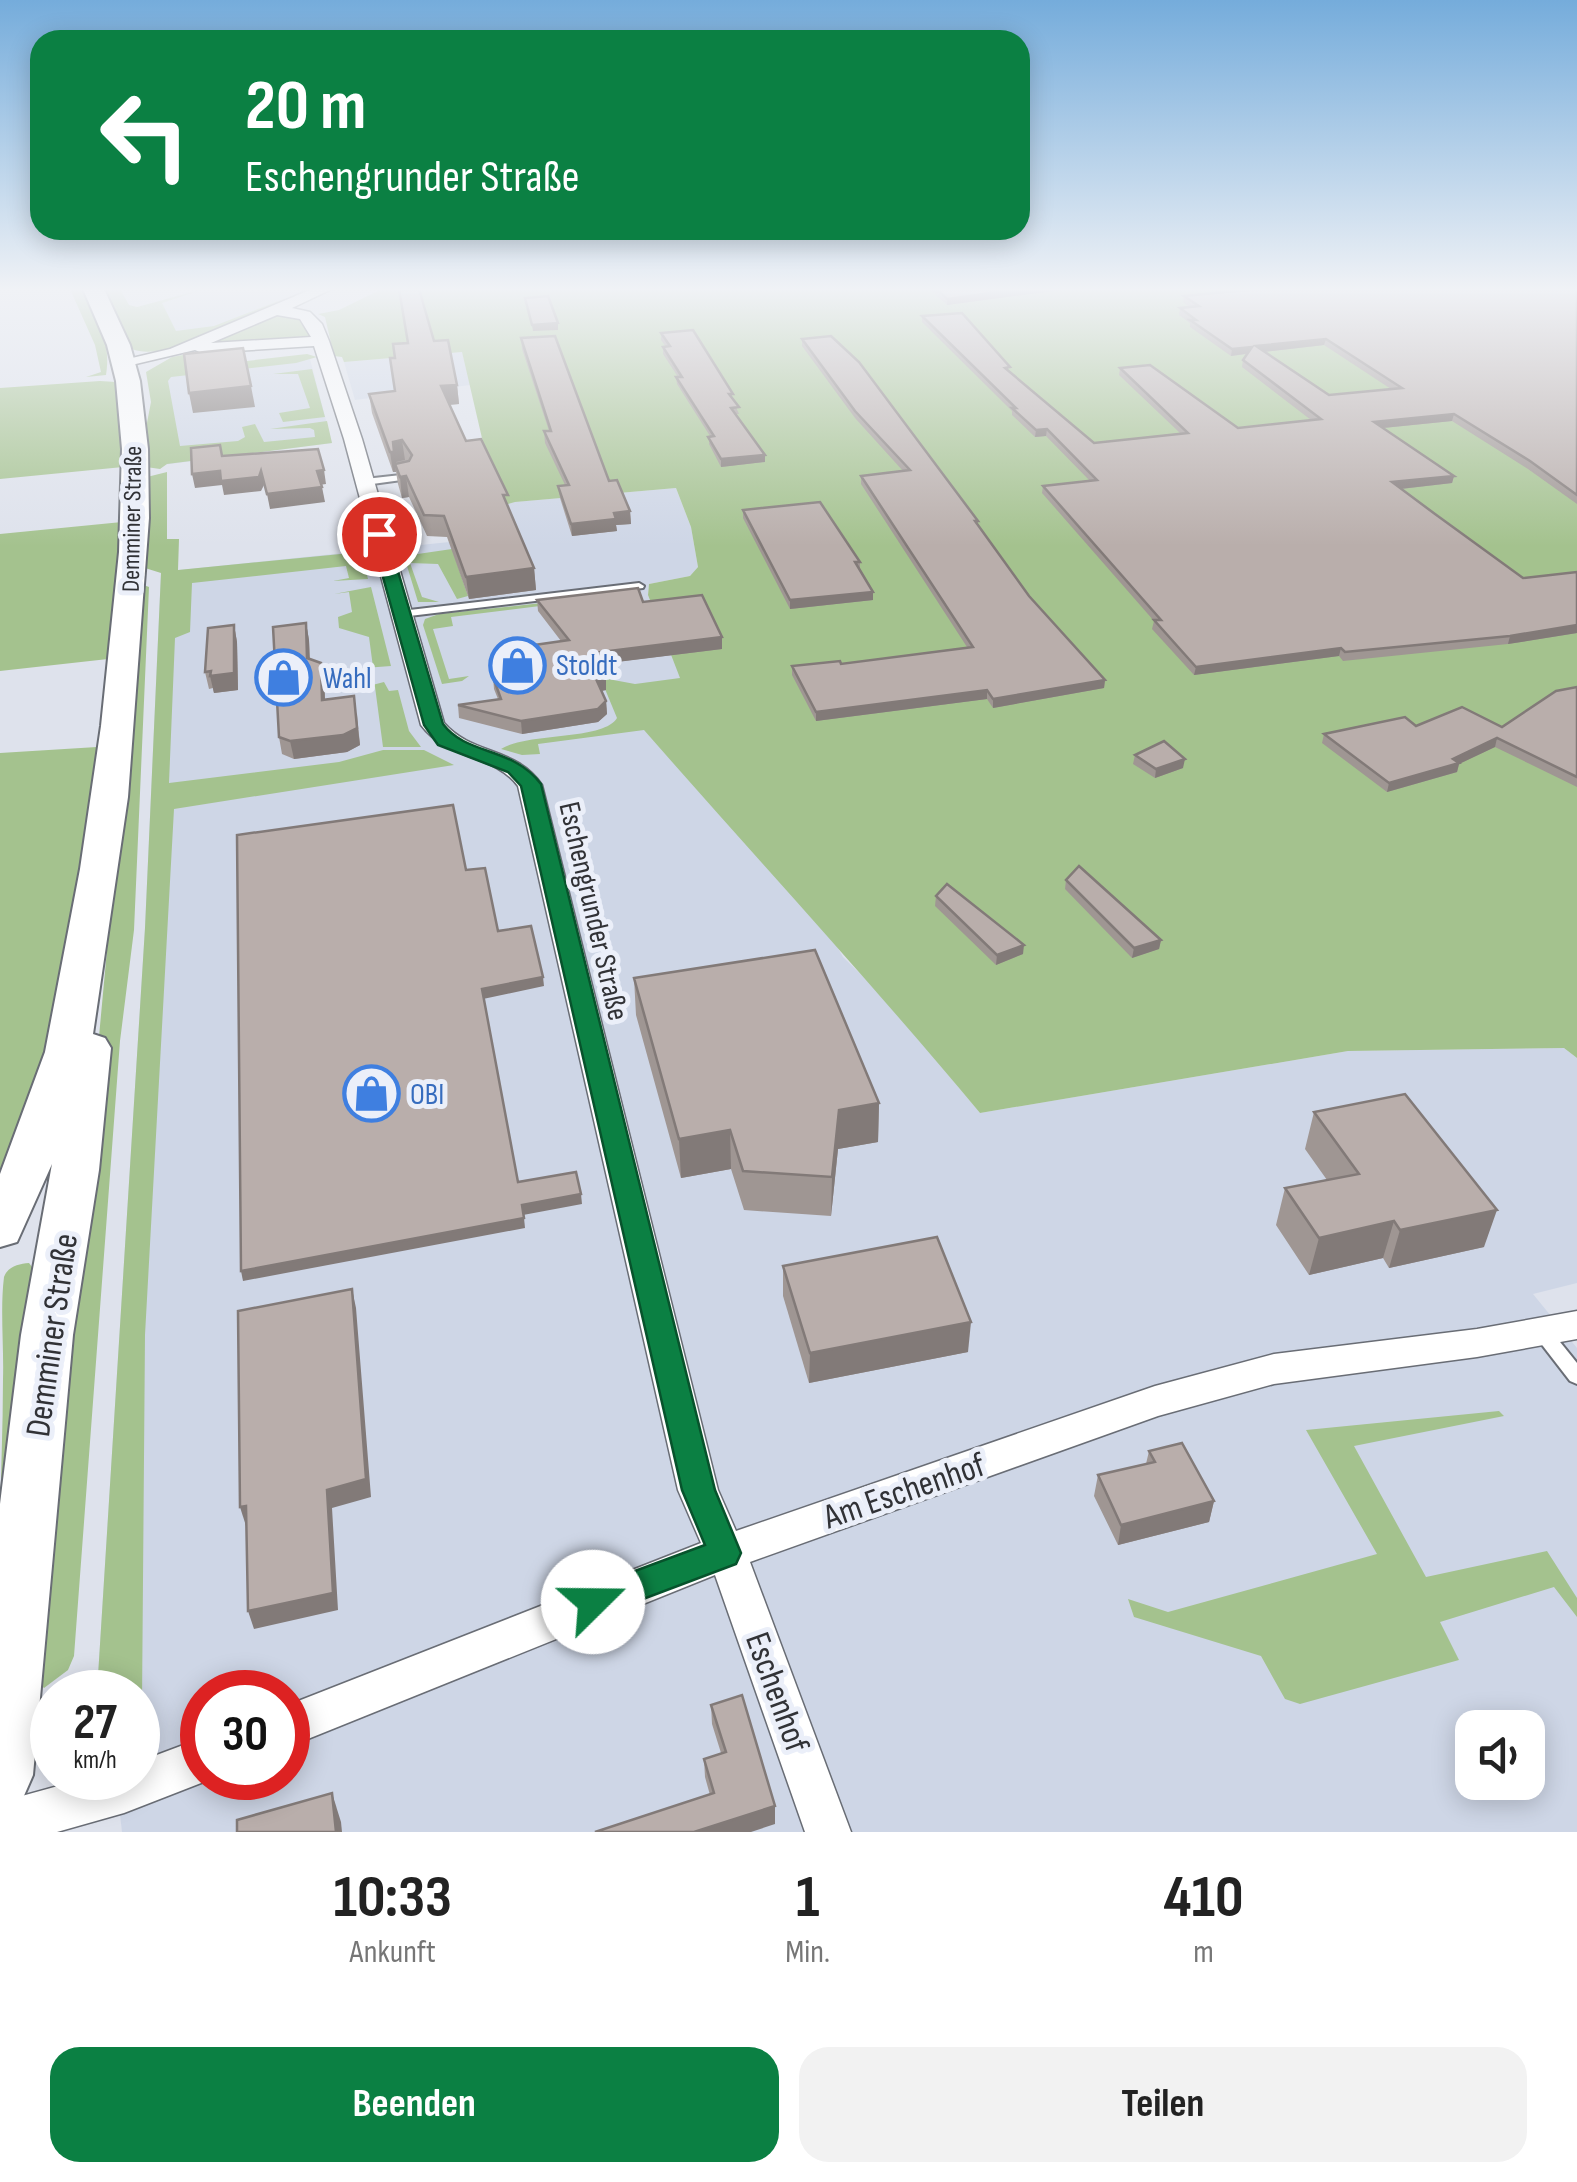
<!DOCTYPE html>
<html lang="de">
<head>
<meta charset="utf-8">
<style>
	:root { --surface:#fff; --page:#f2f2f2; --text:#222; --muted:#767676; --accent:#0b8043 }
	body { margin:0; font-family:"Sofia Sans Condensed",sans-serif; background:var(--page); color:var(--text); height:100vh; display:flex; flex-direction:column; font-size:38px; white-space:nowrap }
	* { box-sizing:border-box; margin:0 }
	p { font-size:32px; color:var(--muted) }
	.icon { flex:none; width:55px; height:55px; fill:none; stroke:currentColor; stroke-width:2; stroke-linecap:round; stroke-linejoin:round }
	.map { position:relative; height:1832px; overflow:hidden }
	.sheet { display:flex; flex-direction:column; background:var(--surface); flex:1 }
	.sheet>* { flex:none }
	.hud { position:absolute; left:30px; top:30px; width:1000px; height:210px; border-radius:30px; box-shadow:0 5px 25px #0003; background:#0b8043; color:#fff; overflow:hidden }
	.buttons { position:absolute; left:1455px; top:1710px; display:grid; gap:20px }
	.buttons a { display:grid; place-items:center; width:90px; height:90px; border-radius:20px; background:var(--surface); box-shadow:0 5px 25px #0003; font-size:50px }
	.speed { position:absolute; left:30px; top:1670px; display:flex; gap:20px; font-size:50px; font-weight:700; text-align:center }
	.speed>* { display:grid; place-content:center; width:130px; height:130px; border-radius:50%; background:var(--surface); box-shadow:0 5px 25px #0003; line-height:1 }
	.speed small { font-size:25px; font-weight:400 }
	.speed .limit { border:15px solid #d22; background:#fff; color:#111 }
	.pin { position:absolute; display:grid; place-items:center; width:85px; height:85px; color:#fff; margin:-42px; border:5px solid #fff; border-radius:50%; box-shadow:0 2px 10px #0007 }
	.me { position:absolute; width:110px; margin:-55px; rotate:68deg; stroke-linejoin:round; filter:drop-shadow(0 0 8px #0008) }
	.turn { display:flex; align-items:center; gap:35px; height:210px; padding:0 50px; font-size:45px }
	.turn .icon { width:130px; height:130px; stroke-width:2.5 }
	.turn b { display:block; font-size:70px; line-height:85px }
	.eta { display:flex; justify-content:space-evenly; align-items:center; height:170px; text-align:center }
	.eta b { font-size:60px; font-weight:700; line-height:70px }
	.action { display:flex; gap:20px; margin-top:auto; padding:20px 50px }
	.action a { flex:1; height:115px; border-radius:30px; background:var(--accent); color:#fff; font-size:40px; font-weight:700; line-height:115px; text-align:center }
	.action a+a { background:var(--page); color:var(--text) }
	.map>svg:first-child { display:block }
	.built { fill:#ced6e6; fill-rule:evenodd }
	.green { fill:#a4c28e }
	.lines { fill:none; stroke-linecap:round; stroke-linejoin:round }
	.service-casing { stroke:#696d75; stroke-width:4 }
	.minor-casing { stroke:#696d75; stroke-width:3 }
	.secondary-casing { stroke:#696d75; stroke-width:4 }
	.service { fill:#fff; fill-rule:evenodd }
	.minor { fill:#fff; fill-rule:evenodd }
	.secondary { fill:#fff; fill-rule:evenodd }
	.wall { fill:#9f9693; fill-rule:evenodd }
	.shaded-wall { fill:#827a78 }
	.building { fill:#b9aeab; stroke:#827a78; stroke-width:2.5; fill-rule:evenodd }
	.route { fill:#0b8043; stroke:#07532c; stroke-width:2.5 }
	.labels { text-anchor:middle; stroke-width:10; stroke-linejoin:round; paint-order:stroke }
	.far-street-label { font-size:25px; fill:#313236; stroke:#ebeff9 }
	.shop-label { font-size:30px; fill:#366cbe; stroke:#ebeff9; text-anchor:start }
	.street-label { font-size:30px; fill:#313236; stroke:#ebeff9 }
	.near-street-label { font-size:35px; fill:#313236; stroke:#ebeff9 }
</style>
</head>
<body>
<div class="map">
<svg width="1577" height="1832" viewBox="0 0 1577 1832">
	<rect width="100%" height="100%" fill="#dee2ec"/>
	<g class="built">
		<path d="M197,289H310L183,345L160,301Z"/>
		<path d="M462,352L470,385L355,400L344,362Z"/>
		<path d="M310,359L332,443L162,465L160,372Z"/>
		<path d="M676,488L691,527L698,567L690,576L649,584L648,595L681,678L843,957L883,996L980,1113L1348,1051L1564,1048L1577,1058V1283L1533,1294L1577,1348V1832H122L116,1778H138V1692H97L145,928L161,572L488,538L498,507L514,502ZM202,1692H288V1778H202ZM1472,1728H1528V1782H1472Z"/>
	</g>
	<g class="green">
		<path d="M70,289H82C97,318 112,344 106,375L86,377L101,372L95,345Z"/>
		<path d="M103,289H120L129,305L137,307L204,289L162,303L176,331L214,326L286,298C251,314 167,364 132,349Z"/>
		<path d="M382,289H1577V1058L1564,1048L1348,1051L980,1113C871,982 756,858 644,730L538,744L540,754L522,755L501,749C528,732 603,741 617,718L600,677L540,606L451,617L453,626L433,629L449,679L469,676L462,681L442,684L423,625L425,619L439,614L542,603L588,651L608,679L635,684L680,678L648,595L649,584L690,576L698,567L691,527L676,488L515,502L498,507L462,352L344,362L342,357L334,356L325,317L318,314L339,310Z"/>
		<path d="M278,314C296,316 306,317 310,336L212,342Z"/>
		<path d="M193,353L203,366L307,354L317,357L296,363L171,377L168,381L180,446L238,441L245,437L242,427L255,424L264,442L315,437L314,430L310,428L270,429L327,421L332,443L167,464L160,469L146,467L145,433L151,402L146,372L172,357Z"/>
		<path d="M312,369L325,417L283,422L279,413L310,408L298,374H273Z"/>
		<path d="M100,381L116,382L123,467L0,479V388Z"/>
		<path d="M167,472V539H179L178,570L361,552L368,579L333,581L349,578L346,566L192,583L190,632L175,638L169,783L339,762L383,750H424L454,765L174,809L145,1335L142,1703L138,1704V1692H97L145,928L161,573L145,568L147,477Z"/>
		<path d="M122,522L108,659L0,671V534Z"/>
		<path d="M493,543L453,552L468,596L457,599L438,564L410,563L422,597L439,602H418L404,556Z"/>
		<path d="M141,584L149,587L134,930L120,1041L74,1656L68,1670L44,1688L39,1683Z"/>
		<path d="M371,587L391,666L351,669L373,667L369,637L339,628L338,617L352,612L349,592L334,594Z"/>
		<path d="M384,682L389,691L398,690L409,731L421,747H383L375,687L353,690Z"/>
		<path d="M97,747L66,1003L0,1193V753Z"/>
		<path d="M29,1263L35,1271L0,1542C0,1488 3,1433 3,1379C4,1346 0,1309 4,1277C8,1266 19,1264 29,1263Z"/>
		<path d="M1499,1411L1504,1416L1354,1446L1426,1577L1547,1551L1577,1598V1617L1554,1587L1440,1622L1459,1660L1300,1704L1285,1699L1261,1656L1134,1617L1128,1599L1168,1612L1377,1554L1306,1430Z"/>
	</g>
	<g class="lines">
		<defs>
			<g id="service">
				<path d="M404,467L409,470V479L365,485L360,482L365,479L401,475L399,470Z"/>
				<path d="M639,583L644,586L643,588L401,617L396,614L401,611Z"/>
				<path d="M1542,1325L1548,1327L1577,1363V1384L1570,1381L1536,1337L1533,1332L1536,1327Z"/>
			</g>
			<g id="minor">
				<path d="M312,289H332L292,308L310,312L322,324L329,341L362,439L444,723C473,756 515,746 542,785L718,1490L736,1531L1155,1386L1274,1354L1477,1329L1577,1311V1339L1477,1357L1274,1384L1158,1416L750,1562L851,1832H805L715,1575L288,1747V1705L701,1543L678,1490L518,786C493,753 448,761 421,725L344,439L314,346L202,353L195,350L123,367L115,362L170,349ZM277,315L300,319L311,337L211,343Z"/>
				<path d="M202,1738V1778H214L124,1813L57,1832H0V1802L87,1778H138V1762Z"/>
			</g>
			<path id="secondary" d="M83,289H104L130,345L140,381L148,449L149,518L128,797L93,1034L105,1038L111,1048L99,1170L73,1335L33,1775L23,1798L0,1808V1504L21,1335L52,1164L17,1242L0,1247V1174L45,1052L80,869L101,726L119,552L122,449L116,381L107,345Z"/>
		</defs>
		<use href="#service" class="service-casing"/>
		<use href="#minor" class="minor-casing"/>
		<use href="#secondary" class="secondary-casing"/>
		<use href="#service" class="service"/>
		<use href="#minor" class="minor"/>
		<use href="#secondary" class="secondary"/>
	</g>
	<g class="wall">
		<path d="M929,289H1068L947,305Z"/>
		<path d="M1577,289V504L1528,469L1452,421L1383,428L1454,476L1452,483L1401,489L1435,514L1523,578L1577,572V633L1508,644L1343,661L1339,656L1194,675L1152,629L1154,621L1042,493L1043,486L1090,481L1046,436L1035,437L1012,415V411L922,322V316L1010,372L1094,443L1180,433L1119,375L1120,368L1238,428L1311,420L1242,367L1243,360L1247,354L1231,356L1190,327V323L1179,315L1180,308L1190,307L1183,302L1184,296ZM1324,345L1391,389L1329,395L1264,352Z"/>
		<path d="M661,333L733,400L739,414H736L765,455V462L721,467L709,444L710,436L677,384L676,377H678L663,354V347H666L661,340Z"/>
		<path d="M521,338L609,481L630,511L631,524L616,525L617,531L572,536L560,498L558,486L565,485L545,443L544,431H549L522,349Z"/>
		<path d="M802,339L978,521V525L1029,596L1105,680L1104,688L993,708L987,699L816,721L792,675V666L841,664L967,647L861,484V476L903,471L855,418L802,346Z"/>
		<path d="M434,341L457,385L459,404L450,405L466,441L510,512L534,568L536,590L469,599L447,537L427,536L409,497L402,498L398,484L396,472H393L372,413L369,394L395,391V358Z"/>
		<path d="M743,510L860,562V570L873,592V600L790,609L743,518Z"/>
		<path d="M537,600L643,602L722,649L599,664L606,677V690L601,691L606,701L607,714L598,722L522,734L459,718L458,705L498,699L494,689L493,677L505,675L500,663L499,650L561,641L538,611Z"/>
		<path d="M306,623L309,640L310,659L321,663L324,680L325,700L357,714L360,745L347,752L294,759L282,754L279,737Z"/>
		<path d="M234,625L237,642L238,690L214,693L213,688L209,689L205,672Z"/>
		<path d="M1577,687V787L1495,747L1459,764L1457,772L1387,792L1322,743L1324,734L1416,726L1502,727Z"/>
		<path d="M1135,755L1183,768L1155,778L1133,764Z"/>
		<path d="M1066,880L1161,940L1159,949L1132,958L1065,889Z"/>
		<path d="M936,896L1023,954L996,965L935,906Z"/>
		<path d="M634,978L879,1103L878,1142L838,1149L831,1216L744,1210L731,1169L681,1178L636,1015Z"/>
		<path d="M1314,1112L1484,1247L1389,1268L1383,1258L1309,1275L1276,1225L1285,1188L1327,1180L1305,1149Z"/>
		<path d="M783,1266L968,1352L809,1383L783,1296Z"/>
		<path d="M1149,1451L1214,1501L1209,1522L1118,1545L1094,1496L1098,1475L1146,1464Z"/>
		<path d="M711,1705L775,1824L710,1795L705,1777L704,1759L721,1753L712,1724Z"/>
	</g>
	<g class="shaded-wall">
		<path d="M1019,289H1068L947,305V299Z"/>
		<path d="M558,323V330L533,331L532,325Z"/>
		<path d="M1326,339L1324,345L1254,353L1256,346Z"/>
		<path d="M1252,347L1251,353L1231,356L1232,349Z"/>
		<path d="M457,385L459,404L443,405L441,386Z"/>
		<path d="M251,386L255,407L193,413L189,393Z"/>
		<path d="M1454,414L1452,421L1373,429L1374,422Z"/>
		<path d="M1047,429L1046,436L1035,437L1036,430Z"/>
		<path d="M402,440L405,460L396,462L397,472L395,464L396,472H393L390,452L393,442Z"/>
		<path d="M765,455V462L721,467V459Z"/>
		<path d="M324,470L326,484L319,485L317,471Z"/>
		<path d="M220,471H261L264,485L261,491L224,495L222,485L195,488L192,474Z"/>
		<path d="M406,476L409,497L402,498L400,477Z"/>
		<path d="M1454,476L1452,483L1391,490L1392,482Z"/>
		<path d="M322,487L325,502L270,509L267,494Z"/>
		<path d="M630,511L631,524L616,525L617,531L572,536L571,524L614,513Z"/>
		<path d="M534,568L536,590L469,599L466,577Z"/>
		<path d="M873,592V600L790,609V600Z"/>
		<path d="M306,623L309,640L310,675L307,658Z"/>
		<path d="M234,625L237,642L238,690L214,693L210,676Z"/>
		<path d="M1577,625V633L1508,644L1510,636Z"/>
		<path d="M722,637V649L593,665V653Z"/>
		<path d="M1341,648L1339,656L1194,675L1196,667Z"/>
		<path d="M321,663L324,680L326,718L322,700Z"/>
		<path d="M606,677V690L596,692V679Z"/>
		<path d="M1105,680L1104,688L993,708V699Z"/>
		<path d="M987,690V699L816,721V712Z"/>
		<path d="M354,696L360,745L347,752L294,759L290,741Z"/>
		<path d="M606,701L607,714L598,722L522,734L521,721Z"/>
		<path d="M1497,738L1495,747L1459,764L1457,772L1387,792L1389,783L1453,759Z"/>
		<path d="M1185,759L1183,768L1155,778L1156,769Z"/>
		<path d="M1161,940L1159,949L1132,958L1134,948Z"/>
		<path d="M1024,945L1023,954L996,965L997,955Z"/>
		<path d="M543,977L544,986L483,999L482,989Z"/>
		<path d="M879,1103L878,1142L838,1149L831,1216L832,1177L839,1110Z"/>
		<path d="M730,1130L731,1169L681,1178L679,1139Z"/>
		<path d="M581,1194L582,1204L523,1215L522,1205Z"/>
		<path d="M1497,1210L1484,1247L1389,1268L1400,1230Z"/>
		<path d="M524,1218L525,1228L243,1281L241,1271Z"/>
		<path d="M1394,1221L1383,1258L1309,1275L1319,1238Z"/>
		<path d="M352,1289L356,1308L371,1497L332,1508L338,1610L254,1629L248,1611L327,1490Z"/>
		<path d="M971,1322L968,1352L809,1383L810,1353Z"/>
		<path d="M1214,1501L1209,1522L1118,1545L1121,1525Z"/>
		<path d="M246,1506V1526L240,1507Z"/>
		<path d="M332,1793L341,1822L342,1832H336Z"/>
		<path d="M775,1806V1824L751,1832H694Z"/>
	</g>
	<g class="building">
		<path d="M399,289H419L434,341L448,340L457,385L441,386L466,441L481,439L508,495H503L534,568L466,577L444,516L424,515L406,476L400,477L395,464L409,461L412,455L402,440L393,442L394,452H390L369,394L395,391L390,358H395L393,344L408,343Z"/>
		<path d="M937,289H1019L947,299Z"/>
		<path d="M1258,289H1577V495L1530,461L1454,414L1374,422L1454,476L1392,482L1435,514L1523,578L1577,572V625L1510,636L1345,652L1341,648L1196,667L1154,620H1161L1043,486L1097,480L1047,429L1036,430L1012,408H1016L922,316L962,313L1010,367L1005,368L1094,443L1188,433L1120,368L1150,365L1238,428L1321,419L1243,360L1252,347L1232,349L1190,320H1196L1180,308L1199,306L1184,296ZM1326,339L1402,388L1329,395L1256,346Z"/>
		<path d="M548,296L558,323L532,325L525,298Z"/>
		<path d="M693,330L733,394H729L739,407L731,408L765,455L721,459L708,437L714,436L676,377H682L663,347L670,346L661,333Z"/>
		<path d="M555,336L609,481L617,480L630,511L614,513L616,519L571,524L558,486L569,485L544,431H551L521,338Z"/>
		<path d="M831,336L859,362L978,521H975L1029,596L1105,680L993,699L987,690L816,712L792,666L840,661L841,664L973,647L861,476L910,470L855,411L802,339Z"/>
		<path d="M243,348L251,386L189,393L184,354Z"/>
		<path d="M220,445L222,456L318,449L324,470L317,471L322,487L267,494L261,471L259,477L221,481L220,471L192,474L191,448Z"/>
		<path d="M820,502L860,562H855L873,592L790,600L743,510Z"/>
		<path d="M638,588L643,602L702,595L722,637L593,653L606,677L596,679L606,701L598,709L521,721L458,705L501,699L493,677L508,675L499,650L569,640L537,600Z"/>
		<path d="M306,623L307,658L321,663L322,700L354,696L357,728L343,735L290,741L279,737L273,627Z"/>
		<path d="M234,625V673L210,676L211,671L205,672L208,628Z"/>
		<path d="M1577,687V777L1497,738L1453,759L1459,763L1389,783L1324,734L1405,717L1416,726L1462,707L1502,727L1556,691Z"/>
		<path d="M1164,741L1185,759L1156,769L1135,755Z"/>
		<path d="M453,805L466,870L485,868L498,931L531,926L543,977L482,989L518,1182L576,1172L581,1194L522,1205L524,1218L241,1271L237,835Z"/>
		<path d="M1079,866L1161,940L1134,948L1066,880Z"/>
		<path d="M947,884L1024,945L997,955L936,896Z"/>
		<path d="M815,950L879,1103L839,1110L832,1177L743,1171L730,1130L679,1139L634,978Z"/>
		<path d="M1405,1094L1497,1210L1400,1230L1394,1221L1319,1238L1285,1188L1359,1174L1314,1112Z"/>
		<path d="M937,1237L971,1322L810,1353L783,1266Z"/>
		<path d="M352,1289L366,1479L327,1490L333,1593L248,1611L246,1506L240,1507L238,1311Z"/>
		<path d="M1182,1443L1214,1501L1121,1525L1098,1475L1155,1462L1149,1451Z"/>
		<path d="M742,1695L775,1806L694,1832H595L714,1793L704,1759L726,1752L711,1705Z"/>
		<path d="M332,1793L336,1832H237V1820Z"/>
	</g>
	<linearGradient id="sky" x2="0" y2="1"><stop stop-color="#75acdb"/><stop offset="0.53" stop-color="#f0f2f6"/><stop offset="1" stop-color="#f0f2f6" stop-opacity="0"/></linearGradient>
	<rect width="1577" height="546" fill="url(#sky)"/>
	<path class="route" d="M379,529L387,534L443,724C467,756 512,746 541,784L715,1490L741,1553L736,1564L593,1618L581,1614L576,1602L581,1591L705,1545L682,1490L521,786L508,772L438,745L424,725L371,534Z"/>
	<defs>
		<symbol id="shop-ring" viewBox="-11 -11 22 22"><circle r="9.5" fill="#ebeff9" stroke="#3f7fe0" stroke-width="1.5"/><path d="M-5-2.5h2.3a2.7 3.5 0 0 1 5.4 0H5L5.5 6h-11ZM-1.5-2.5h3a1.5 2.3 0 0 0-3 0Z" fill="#3f7fe0"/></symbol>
	</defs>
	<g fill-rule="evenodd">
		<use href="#shop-ring" x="486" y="634" width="63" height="63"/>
		<use href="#shop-ring" x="252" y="646" width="63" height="63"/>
		<use href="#shop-ring" x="340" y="1062" width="63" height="63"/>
	</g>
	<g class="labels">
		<g class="far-street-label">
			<text transform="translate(131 519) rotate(-89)" y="9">Demminer Straße</text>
		</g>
		<g class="shop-label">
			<text x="556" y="675">Stoldt</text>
			<text x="323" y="688">Wahl</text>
			<text x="410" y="1104">OBI</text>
		</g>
		<g class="street-label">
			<text transform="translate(594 911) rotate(77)" y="10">Eschengrunder Straße</text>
		</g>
		<g class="near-street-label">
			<text transform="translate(51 1335) rotate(-82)" y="12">Demminer Straße</text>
			<text transform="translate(904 1490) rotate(-19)" y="12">Am Eschenhof</text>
			<text transform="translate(778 1692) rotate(70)" y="12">Eschenhof</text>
		</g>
	</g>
</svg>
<div class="buttons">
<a><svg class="icon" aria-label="sound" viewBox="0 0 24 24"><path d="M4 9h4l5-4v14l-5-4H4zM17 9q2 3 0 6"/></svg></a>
</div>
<div class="speed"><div>27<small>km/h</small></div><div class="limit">30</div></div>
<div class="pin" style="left:379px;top:534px;background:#d93025"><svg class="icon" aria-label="arrive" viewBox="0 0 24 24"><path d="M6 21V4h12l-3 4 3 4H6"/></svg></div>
<svg class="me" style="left:593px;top:1602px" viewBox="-20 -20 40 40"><circle r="19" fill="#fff"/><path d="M0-13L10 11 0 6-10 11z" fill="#0b8043"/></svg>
<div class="hud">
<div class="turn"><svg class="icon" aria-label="left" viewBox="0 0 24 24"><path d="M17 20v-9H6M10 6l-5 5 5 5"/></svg><div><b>20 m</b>Eschengrunder Straße</div></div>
</div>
</div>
<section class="sheet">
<div class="eta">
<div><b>10:33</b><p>Ankunft</p></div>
<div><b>1</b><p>Min.</p></div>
<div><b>410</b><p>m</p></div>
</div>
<div class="action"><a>Beenden</a><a>Teilen</a></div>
</section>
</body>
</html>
